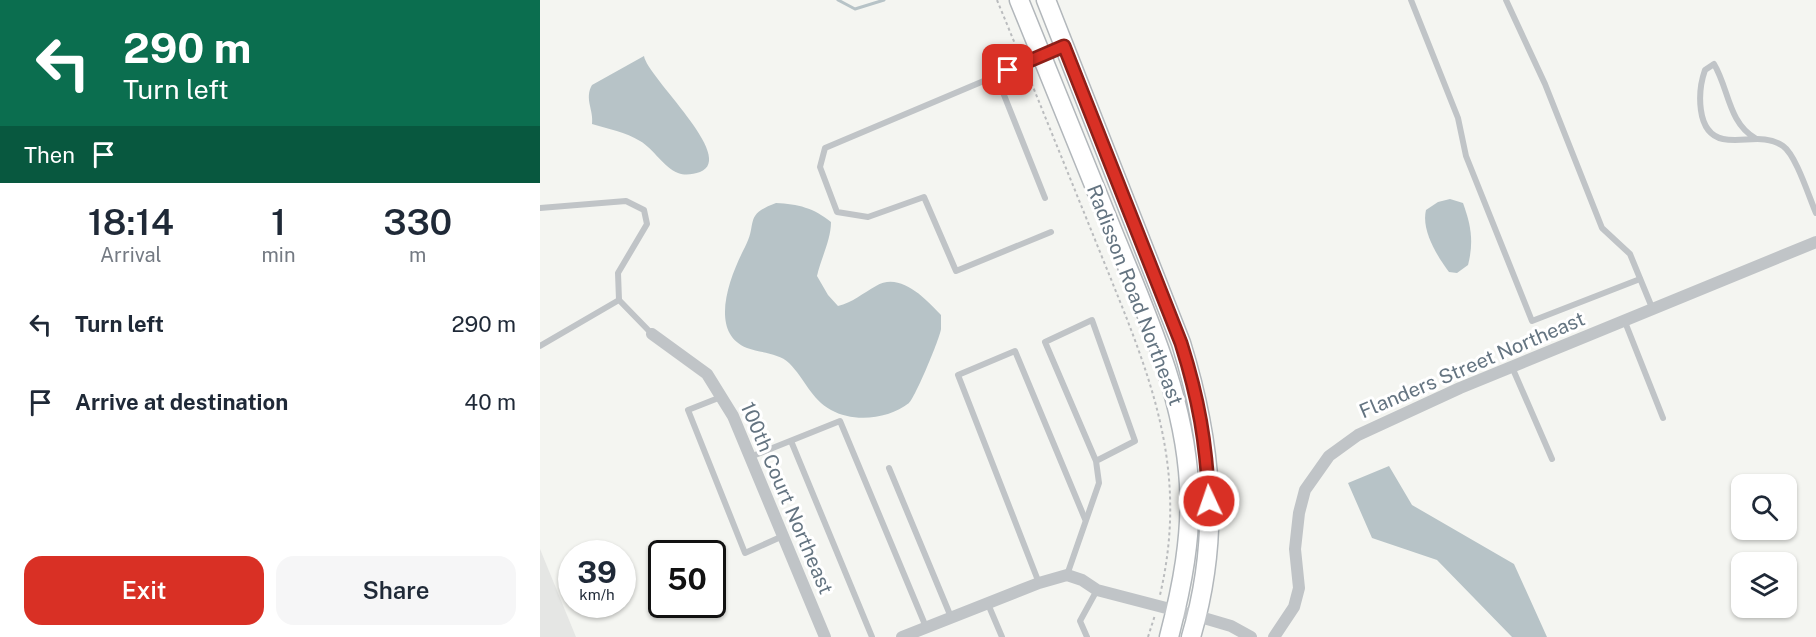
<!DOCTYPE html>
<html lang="en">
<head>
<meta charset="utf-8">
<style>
	:root { --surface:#fff; --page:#f6f6f7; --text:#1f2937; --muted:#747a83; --accent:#d93025 }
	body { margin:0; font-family:"Public Sans",sans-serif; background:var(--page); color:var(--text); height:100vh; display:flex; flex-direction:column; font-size:22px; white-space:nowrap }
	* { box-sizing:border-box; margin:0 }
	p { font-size:20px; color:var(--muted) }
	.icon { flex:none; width:33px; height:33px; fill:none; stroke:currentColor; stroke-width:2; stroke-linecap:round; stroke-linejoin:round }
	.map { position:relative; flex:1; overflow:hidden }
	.details { display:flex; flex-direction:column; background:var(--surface); width:540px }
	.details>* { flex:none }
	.top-card { background:#0b6e4f; color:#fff; overflow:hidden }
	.controls { position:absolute; left:1191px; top:474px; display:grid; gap:12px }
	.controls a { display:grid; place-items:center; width:66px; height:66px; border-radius:12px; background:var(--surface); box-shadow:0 2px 4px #0004; font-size:30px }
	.speed { position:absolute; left:18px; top:540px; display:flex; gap:12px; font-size:30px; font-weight:700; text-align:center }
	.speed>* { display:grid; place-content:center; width:78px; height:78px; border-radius:50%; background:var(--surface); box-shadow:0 2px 4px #0004; line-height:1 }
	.speed small { font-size:15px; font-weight:400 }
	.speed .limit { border:3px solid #111; border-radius:9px; background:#fff; color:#111 }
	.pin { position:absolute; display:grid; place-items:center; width:51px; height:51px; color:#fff; margin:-26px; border-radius:12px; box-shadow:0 3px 9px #0006 }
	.me { position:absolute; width:66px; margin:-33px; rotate:357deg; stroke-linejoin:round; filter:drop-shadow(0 0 4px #0008) }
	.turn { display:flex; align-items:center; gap:21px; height:126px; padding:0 24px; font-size:27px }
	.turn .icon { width:78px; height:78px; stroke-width:2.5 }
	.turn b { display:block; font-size:42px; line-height:51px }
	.then { display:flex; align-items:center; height:57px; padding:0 24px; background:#0003; gap:12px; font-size:22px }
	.eta { display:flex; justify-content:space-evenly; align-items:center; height:102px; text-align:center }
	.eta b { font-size:36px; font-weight:600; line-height:42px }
	.primary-button { display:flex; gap:12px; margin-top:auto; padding:12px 24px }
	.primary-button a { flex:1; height:69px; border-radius:18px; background:var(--accent); color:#fff; font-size:24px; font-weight:600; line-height:69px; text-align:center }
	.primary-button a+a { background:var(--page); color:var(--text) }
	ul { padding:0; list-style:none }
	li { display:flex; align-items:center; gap:18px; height:78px; padding:0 24px }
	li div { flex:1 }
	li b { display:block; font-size:22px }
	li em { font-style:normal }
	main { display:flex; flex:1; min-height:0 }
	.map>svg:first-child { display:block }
	.built { fill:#e5e6e4 }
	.water { fill:#b7c3c7 }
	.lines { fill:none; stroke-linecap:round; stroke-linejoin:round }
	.stream { stroke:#b7c3c7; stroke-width:3 }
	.secondary-casing { stroke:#b2b7bb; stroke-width:21 }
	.path { stroke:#babcbe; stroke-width:2; stroke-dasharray:3 3; stroke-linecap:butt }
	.service { stroke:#c0c4c7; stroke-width:6 }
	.minor { stroke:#c0c4c7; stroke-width:12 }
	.secondary { stroke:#fff; stroke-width:18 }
	.route-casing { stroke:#8d1f18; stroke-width:15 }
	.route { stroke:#d93025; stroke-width:10 }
	.labels { text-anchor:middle; stroke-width:6; stroke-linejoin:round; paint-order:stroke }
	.street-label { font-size:20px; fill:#647481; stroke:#fff }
</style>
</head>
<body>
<main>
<section class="details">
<div class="top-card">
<div class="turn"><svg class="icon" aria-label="left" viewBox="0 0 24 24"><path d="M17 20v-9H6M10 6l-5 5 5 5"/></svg><div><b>290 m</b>Turn left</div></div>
<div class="then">Then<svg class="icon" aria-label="arrive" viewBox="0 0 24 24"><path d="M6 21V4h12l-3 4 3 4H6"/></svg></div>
</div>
<div class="eta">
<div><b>18:14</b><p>Arrival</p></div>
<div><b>1</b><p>min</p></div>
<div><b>330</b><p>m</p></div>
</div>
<ul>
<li><svg class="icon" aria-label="left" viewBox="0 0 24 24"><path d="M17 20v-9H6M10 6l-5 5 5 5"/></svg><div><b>Turn left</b></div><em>290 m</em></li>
<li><svg class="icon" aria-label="arrive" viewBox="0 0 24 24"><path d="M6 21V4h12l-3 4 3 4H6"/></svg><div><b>Arrive at destination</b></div><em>40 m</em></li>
</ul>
<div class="primary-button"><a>Exit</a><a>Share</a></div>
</section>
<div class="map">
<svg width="1276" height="637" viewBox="0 0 1276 637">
	<rect width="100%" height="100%" fill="#f4f5f1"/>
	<path class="built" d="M0,549L36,637H0Z"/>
	<g class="water">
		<path d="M104,56C107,77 198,158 160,172C153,174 146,176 138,173C123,167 114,149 100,141C86,132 68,129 52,124C54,110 44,99 52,85Z"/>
		<path d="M910,199L923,203C931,225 934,242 928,265L917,273L909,272C897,256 881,230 886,210L898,202Z"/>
		<path d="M236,203C258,204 274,208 291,222C291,240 281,258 277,276L288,295L298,306C312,303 323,293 336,286C360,271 386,299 401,315C401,319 401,324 401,329C400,338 375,398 369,403C349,419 314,423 291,410C271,399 265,379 249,363C239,353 221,353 207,348C167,332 191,274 205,247C218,223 203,215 236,203Z"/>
		<path d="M849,466L872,505L974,564L1007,637H972L897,560L832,538L808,483Z"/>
	</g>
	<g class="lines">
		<path class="stream" d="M298,0L315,9L344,0"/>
		<defs>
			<g id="secondary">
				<path d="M479,0C510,78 542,155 573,232C606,313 644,395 649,484C652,536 642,587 629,637"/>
				<path d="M506,0L641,343C672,443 681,535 651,637"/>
			</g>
		</defs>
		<use href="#secondary" class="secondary-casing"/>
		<g class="path">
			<path d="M457,0L480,56"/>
			<path d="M487,72C512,134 537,195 562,257C609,373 650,466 620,595"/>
			<path d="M608,637L615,615"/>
		</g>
		<g class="service">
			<path d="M871,0L918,118L926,156L992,321L1100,279"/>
			<path d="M966,0L1005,84L1062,228L1090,254L1113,310"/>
			<path d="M456,75L505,198"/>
			<path d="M1215,138C1188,122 1189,89 1174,64L1165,70C1158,90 1155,133 1183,139C1203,143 1224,133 1243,146C1256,155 1269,197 1276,213"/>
			<path d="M0,208L86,201L104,210L107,224L78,273L79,300"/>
			<path d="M511,232L416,271L384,197L328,217L297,212L280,167L285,148L524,47"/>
			<path d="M1085,322L1123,418"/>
			<path d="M0,346L79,300L112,334"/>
			<path d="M972,367L1012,459"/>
			<path d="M181,397L148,410L205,553L243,536"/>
			<path d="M251,441L332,637"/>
			<path d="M210,457L300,421L386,627"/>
			<path d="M349,468L411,617"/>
			<path d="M527,575L559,483L556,461L595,441L552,320L505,342L556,461"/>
			<path d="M499,583L418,375L475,351L545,519"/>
			<path d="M448,604L462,637"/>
			<path d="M547,637L540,621L557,590"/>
		</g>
		<g class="minor">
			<path d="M112,334L167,374L193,416L285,637"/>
			<path d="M362,637L499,583L527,575L542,580L557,590L657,616L691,626L711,637"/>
			<path d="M734,637L754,607L759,588L755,549L759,513L765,490L789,456L818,435L920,388L1276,242"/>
		</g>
		<use href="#secondary" class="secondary"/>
	</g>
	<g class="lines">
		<defs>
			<path id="route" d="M468,70L524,46L641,343C659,400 666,442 669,501"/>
		</defs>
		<use href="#route" class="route-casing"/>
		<use href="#route" class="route"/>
	</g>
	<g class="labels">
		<g class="street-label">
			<text transform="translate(595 295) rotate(69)" y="7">Radisson Road Northeast</text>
			<text transform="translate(932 365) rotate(-23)" y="7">Flanders Street Northeast</text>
			<text transform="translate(247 498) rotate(67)" y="7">100th Court Northeast</text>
		</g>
	</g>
</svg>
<div class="controls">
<a><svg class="icon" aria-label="search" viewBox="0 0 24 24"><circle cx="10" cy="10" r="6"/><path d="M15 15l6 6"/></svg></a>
<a><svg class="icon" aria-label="layers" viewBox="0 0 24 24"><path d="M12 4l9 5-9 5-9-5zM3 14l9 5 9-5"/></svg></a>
</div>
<div class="speed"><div>39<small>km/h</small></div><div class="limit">50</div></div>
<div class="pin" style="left:468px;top:70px;background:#d93025"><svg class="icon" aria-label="arrive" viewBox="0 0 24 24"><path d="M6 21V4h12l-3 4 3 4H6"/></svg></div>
<svg class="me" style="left:669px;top:501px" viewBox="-20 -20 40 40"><circle r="17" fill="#d93025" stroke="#fff" stroke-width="3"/><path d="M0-11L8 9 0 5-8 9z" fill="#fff"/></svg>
</div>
</main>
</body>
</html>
